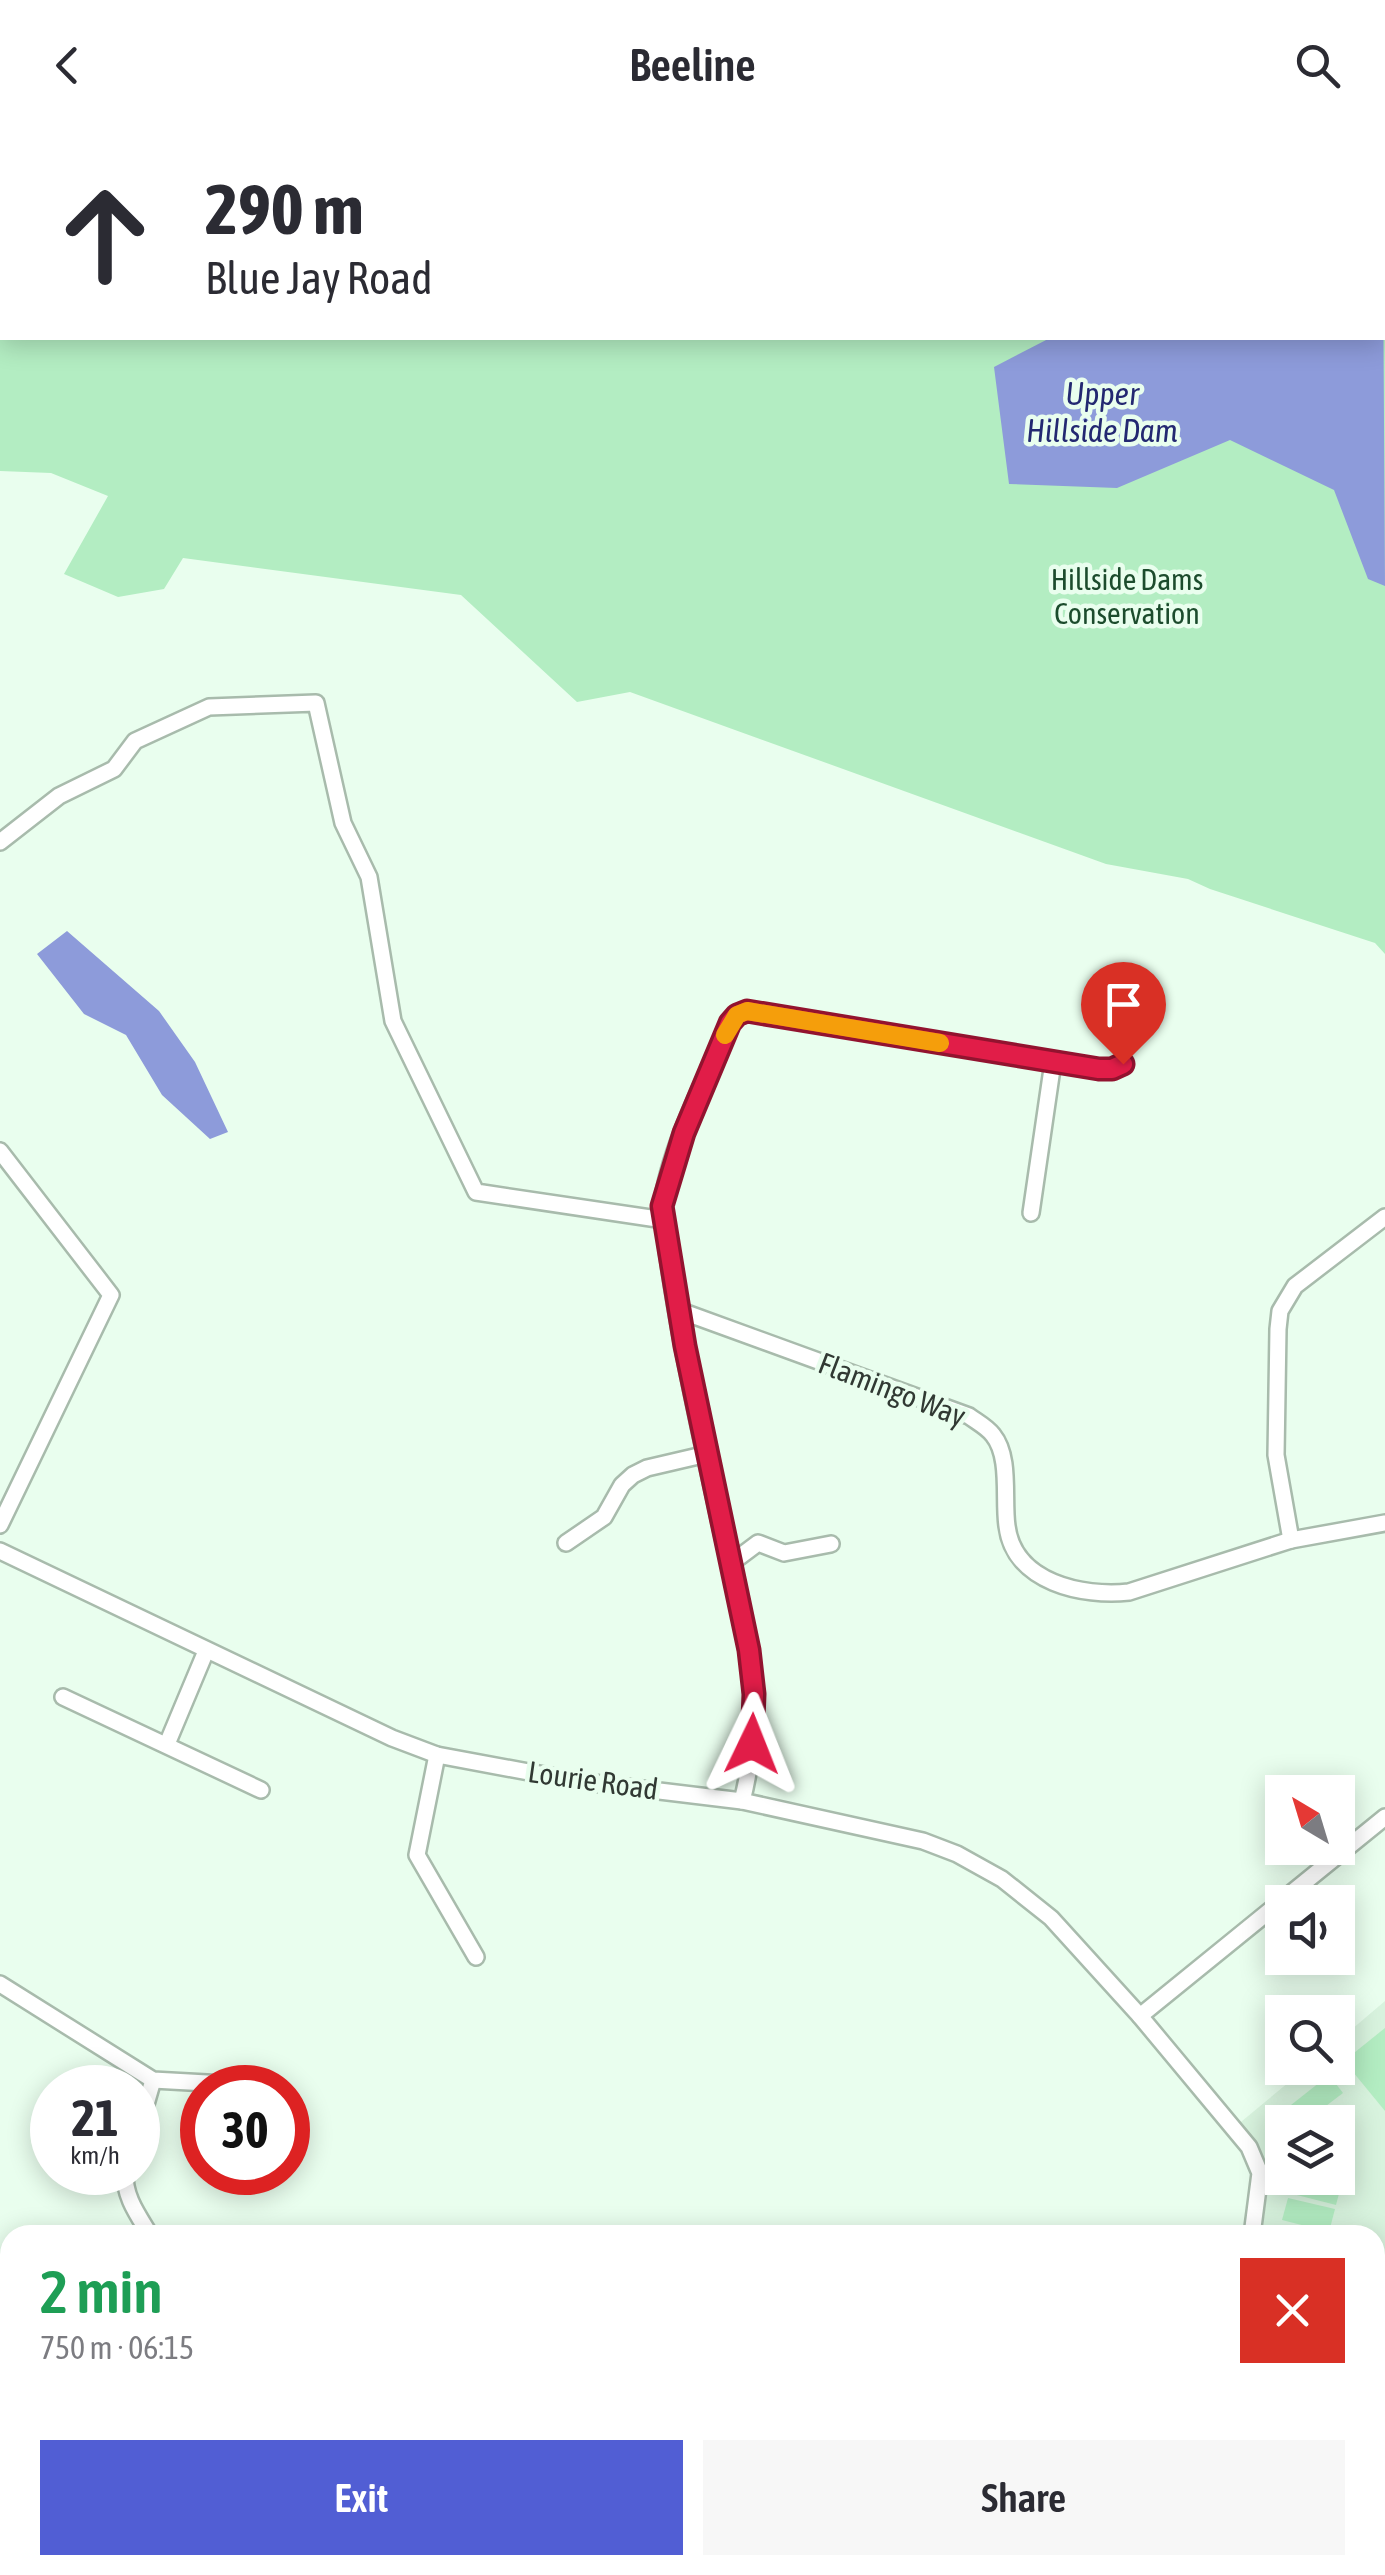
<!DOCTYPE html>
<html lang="en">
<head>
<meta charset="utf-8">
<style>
	:root { --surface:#fff; --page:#f7f7f7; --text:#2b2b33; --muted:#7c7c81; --accent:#515ed4 }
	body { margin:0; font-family:"Asap Condensed",sans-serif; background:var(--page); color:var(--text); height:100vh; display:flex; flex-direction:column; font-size:38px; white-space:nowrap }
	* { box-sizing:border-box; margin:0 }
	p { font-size:32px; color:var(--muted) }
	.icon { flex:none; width:55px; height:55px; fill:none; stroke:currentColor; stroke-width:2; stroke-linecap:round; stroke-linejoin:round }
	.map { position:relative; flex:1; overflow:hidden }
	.sheet { position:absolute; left:0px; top:2095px; width:1385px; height:350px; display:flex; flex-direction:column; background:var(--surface); border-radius:30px 30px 0 0; box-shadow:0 5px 25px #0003 }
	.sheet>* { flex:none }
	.hud { position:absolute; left:0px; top:0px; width:1385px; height:210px; box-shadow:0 5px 25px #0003; background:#fff; color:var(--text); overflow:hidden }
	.needle { width:65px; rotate:322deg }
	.fabs { position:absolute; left:1265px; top:1645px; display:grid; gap:20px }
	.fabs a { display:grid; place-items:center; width:90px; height:90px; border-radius:0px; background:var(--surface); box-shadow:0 5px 25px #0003; font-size:50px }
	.speed { position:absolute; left:30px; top:1935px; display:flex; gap:20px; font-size:50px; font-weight:700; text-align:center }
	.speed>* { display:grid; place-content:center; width:130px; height:130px; border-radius:50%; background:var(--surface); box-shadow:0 5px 25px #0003; line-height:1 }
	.speed small { font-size:25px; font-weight:400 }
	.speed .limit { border:15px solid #d22; background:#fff; color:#111 }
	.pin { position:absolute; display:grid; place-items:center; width:85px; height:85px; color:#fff; margin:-102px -42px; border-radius:50% 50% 50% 0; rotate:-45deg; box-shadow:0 0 10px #0007 }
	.pin .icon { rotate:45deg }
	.me { position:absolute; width:110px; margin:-55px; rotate:2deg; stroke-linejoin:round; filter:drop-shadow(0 0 8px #0008) }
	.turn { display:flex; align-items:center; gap:35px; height:210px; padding:0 40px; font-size:45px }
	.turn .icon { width:130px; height:130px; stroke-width:2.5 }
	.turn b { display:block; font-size:70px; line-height:85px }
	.round { display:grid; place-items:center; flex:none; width:105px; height:105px; border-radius:0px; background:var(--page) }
	.overview { display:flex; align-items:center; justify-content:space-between; height:170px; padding:0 40px }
	h1 { font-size:60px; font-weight:600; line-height:75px; color:#1e9e55 }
	.cta { display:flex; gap:20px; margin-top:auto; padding:20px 40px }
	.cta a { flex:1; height:115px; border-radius:0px; background:var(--accent); color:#fff; font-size:40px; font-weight:600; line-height:115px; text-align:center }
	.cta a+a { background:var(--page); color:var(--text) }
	header { display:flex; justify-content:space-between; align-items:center; height:130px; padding:0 40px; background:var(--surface); font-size:45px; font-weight:600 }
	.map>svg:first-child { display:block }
	.built { fill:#d8f3de; fill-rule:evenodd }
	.green { fill:#b3edc2; fill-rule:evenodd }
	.water { fill:#8d9bda }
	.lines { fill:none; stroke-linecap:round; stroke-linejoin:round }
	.minor-casing { stroke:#a8bbac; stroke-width:20 }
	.minor { stroke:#fff; stroke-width:15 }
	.route-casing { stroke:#92132f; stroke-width:25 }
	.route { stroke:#e11d48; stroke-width:18 }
	.slow { stroke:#f59e0b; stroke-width:18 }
	.labels { text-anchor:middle; stroke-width:9; stroke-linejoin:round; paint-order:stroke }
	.park-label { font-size:30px; fill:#1c4c2d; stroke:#e9feee }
	.street-label { font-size:30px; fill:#313933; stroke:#e9feee }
	.water-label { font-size:32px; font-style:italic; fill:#232871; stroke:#e9feee }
</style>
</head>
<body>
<header><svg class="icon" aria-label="back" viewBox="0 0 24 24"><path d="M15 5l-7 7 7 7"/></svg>Beeline<svg class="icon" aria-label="search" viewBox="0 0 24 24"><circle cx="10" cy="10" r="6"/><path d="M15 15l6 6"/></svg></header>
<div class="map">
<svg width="1385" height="2445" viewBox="0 0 1385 2445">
	<rect width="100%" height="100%" fill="#e9feee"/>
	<path class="built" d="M1385,1871V2352L1375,2360V2105H1262L1268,2054L1261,2027L1236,1996L1306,1938H1338V1911ZM1282,1992H1338V2048H1282Z"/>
	<g class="green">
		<path d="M0,0H1385V824L1375,813L1210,759L1188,749L1106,734L630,562L577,572L461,465L183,428L164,459L118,467L64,444L108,366L51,343L0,341ZM2,2H1382V208H2Z"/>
		<path d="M1385,1898V1981L1344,1931Z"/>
		<path d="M1329,1945L1343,1963L1305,1992L1291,1975Z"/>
		<path d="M1293,2048H1322L1342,2052L1336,2075L1289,2063Z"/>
		<path d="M1288,2068L1335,2079L1329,2102L1282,2090Z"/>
	</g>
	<g class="water">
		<path d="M1383,125L1385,456L1368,449L1334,360L1230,310L1117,358L1009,354L994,237L1050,208H1382Z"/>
		<path d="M67,801L159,881L195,932L228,1002L210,1009L162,965L126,905L84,884L37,824Z"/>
	</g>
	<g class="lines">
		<defs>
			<g id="minor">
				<path d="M0,712L59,666L114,639L135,611L209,577L316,573L343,693L369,747L393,891L476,1062L664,1090"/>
				<path d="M0,1021L111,1165L0,1395"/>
				<path d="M1031,1083L1053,932"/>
				<path d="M1385,1087L1295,1156L1280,1181L1278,1199L1276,1325L1291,1410L1385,1393"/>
				<path d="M678,1180L969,1286C977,1292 987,1297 993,1305C1011,1327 1003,1369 1007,1396C1014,1453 1083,1467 1129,1462L1291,1410"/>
				<path d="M566,1413L604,1387L622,1355L633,1345L647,1338L707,1324"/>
				<path d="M0,1421L392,1608L437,1625L577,1651L742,1671L923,1711L957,1724L1002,1749L1051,1788L1140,1886L1249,2017L1260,2043L1252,2105"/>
				<path d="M730,1434L758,1413L784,1423L831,1414"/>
				<path d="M63,1567L261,1660"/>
				<path d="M167,1614L206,1521"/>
				<path d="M437,1625L417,1725L476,1827"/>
				<path d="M742,1671C768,1572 741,1490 720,1393C698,1291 672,1179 662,1076C668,1020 707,945 730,893L737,885L747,881L1099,939H1112L1123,934"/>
				<path d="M0,1854L153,1950L243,1955"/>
				<path d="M1140,1886L1385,1687"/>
				<path d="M138,2002L153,1950"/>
				<path d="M125,2042C124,2067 138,2085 150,2105"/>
				<path d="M1375,2376L1385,2368"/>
				<path d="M0,2398L10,2386"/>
				<path d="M1234,2435L1242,2445"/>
				<path d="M1293,2445L1305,2435"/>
			</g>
		</defs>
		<use href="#minor" class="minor-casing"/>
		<use href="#minor" class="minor"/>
	</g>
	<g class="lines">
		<defs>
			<path id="route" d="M752,1614L754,1564L749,1520L685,1216L662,1076L684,1003L730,893L737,885L747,881L1099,939H1112L1123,934"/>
		</defs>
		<use href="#route" class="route-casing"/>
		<use href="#route" class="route"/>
		<path class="slow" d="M725,905L737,885L747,881L940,913"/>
	</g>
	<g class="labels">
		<g class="park-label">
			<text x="1127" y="460">Hillside Dams<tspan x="1127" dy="34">Conservation</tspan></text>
		</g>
		<g class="street-label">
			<text transform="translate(892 1260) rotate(21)" y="10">Flamingo Way</text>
			<text transform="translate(593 1651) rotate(8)" y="10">Lourie Road</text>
		</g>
		<g class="water-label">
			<text x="1102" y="275">Upper<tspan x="1102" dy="37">Hillside Dam</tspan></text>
		</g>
	</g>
</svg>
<div class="fabs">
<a><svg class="needle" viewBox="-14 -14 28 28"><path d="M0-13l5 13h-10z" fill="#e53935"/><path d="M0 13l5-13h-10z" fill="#7c7c81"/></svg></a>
<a><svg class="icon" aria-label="sound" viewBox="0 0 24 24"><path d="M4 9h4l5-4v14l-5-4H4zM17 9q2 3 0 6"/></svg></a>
<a><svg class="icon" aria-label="search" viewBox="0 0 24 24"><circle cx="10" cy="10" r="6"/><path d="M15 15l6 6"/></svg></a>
<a><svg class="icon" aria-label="layers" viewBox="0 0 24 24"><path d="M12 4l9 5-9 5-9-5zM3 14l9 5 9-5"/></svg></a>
</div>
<div class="speed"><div>21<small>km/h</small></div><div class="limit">30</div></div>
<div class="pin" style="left:1123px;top:934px;background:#d93025"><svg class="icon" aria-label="arrive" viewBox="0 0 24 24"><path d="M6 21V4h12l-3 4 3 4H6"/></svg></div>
<svg class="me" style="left:752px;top:1614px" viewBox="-20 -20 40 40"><path d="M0-17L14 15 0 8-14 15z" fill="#e11d48" stroke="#fff" stroke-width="4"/></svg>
<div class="hud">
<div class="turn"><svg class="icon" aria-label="ahead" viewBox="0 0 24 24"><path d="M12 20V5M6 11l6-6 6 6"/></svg><div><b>290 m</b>Blue Jay Road</div></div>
</div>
<section class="sheet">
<div class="overview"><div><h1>2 min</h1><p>750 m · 06:15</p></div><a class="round" style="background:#d93025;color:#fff"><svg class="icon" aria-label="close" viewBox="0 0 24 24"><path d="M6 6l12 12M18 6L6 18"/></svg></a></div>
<div class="cta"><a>Exit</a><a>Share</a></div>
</section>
</div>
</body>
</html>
